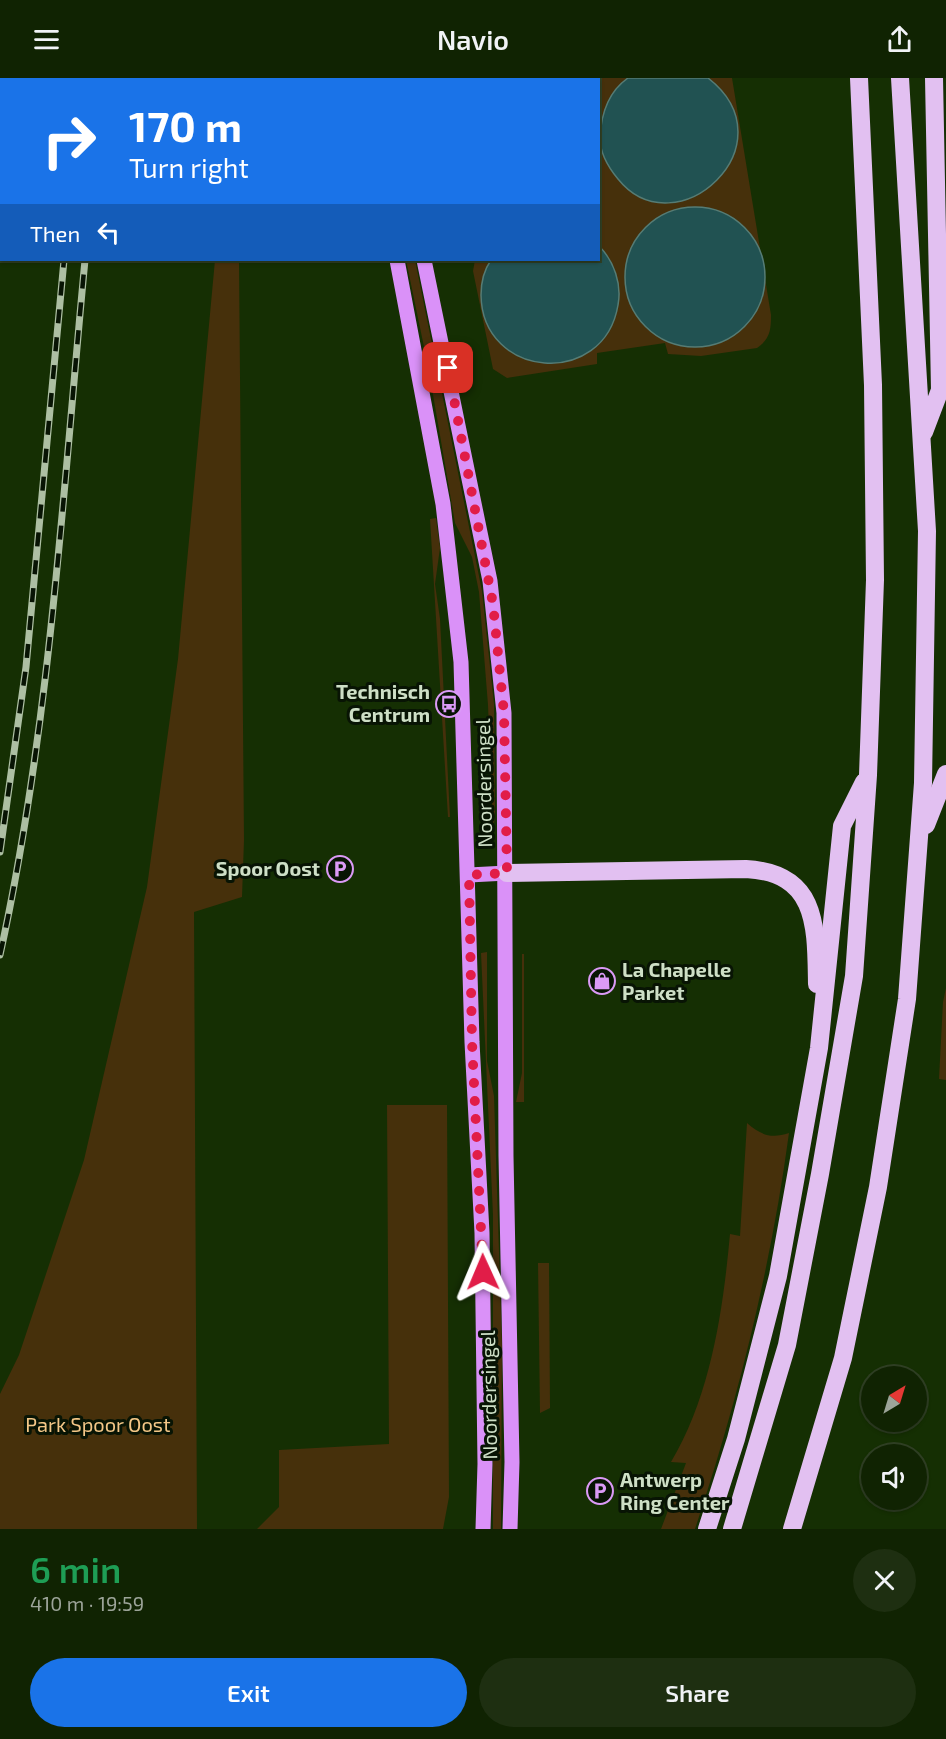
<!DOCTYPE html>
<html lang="en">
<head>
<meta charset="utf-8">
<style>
	:root { --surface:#102302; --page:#1e2f11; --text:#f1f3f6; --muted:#9ca499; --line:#304024; --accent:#1a73e8 }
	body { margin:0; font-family:"Exo 2",sans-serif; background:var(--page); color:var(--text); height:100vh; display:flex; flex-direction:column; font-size:22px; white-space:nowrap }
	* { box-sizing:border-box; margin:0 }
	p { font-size:20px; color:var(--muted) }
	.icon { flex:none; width:33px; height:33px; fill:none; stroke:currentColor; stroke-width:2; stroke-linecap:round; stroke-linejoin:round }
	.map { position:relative; height:1451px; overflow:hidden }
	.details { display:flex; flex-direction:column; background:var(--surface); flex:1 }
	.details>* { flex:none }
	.top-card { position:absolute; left:0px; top:0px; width:600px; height:183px; box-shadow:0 2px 4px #0004,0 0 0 2px var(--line); background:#1a73e8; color:#fff; overflow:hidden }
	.needle { width:39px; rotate:38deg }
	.controls { position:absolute; left:861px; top:1288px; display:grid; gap:12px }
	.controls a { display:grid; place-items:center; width:66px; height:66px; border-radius:50%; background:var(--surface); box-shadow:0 2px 4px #0004,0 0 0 2px var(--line); font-size:30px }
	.pin { position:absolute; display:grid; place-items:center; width:51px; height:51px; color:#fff; margin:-26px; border-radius:12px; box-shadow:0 3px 9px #0006 }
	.me { position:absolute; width:66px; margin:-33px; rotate:359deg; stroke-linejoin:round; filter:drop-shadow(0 0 4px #0008) }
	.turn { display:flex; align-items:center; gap:21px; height:126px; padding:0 30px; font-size:27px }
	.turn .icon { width:78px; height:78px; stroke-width:2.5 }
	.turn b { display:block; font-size:42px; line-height:51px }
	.then { display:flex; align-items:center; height:57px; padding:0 30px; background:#0003; gap:12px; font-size:22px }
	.round { display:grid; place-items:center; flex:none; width:63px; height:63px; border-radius:32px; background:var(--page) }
	.head { display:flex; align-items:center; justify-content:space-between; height:102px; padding:0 30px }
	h1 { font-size:36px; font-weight:600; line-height:45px; color:#1e9e55 }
	.action { display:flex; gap:12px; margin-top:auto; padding:12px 30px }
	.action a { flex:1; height:69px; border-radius:36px; background:var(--accent); color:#fff; font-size:24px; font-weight:600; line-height:69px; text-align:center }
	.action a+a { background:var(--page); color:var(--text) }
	header { display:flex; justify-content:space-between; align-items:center; height:78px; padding:0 30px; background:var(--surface); font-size:27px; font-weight:600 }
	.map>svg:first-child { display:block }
	.green { fill:#46300b }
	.water { fill:#215252; stroke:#557c75; stroke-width:1.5 }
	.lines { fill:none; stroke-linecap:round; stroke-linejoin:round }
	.primary { stroke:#da91f8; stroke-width:15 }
	.motorway { stroke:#e2c0f1; stroke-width:18 }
	.rail-casing { stroke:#adbfa3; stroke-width:7 }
	.rail { stroke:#081404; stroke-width:4.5; stroke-dasharray:14; stroke-linecap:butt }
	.route { stroke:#e11d48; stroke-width:10; stroke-dasharray:0 18 }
	.labels { text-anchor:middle; stroke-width:6; stroke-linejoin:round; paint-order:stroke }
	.poi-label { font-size:20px; font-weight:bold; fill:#cedfc6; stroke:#081404; text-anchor:end }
	.street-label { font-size:20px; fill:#cedfc6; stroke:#081404 }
	.park-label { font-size:20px; fill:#f4c787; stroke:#081404 }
</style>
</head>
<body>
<header><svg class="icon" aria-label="menu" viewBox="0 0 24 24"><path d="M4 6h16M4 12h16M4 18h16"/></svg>Navio<svg class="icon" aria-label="share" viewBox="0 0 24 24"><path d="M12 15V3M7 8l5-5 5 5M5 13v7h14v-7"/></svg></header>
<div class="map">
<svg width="946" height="1451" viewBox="0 0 946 1451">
	<rect width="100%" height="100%" fill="#152f03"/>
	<g class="green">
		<path d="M442,0H732L771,237C771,252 770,261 757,270L701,278L668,276L665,265L597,275V286L507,300L493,291L473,193L475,182H598V2Z"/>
		<path d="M215,182H239L244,762L242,819L194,834L197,1451H0V1316L19,1277L84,1082L147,809L178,581Z"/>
		<path d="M406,182H415L482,513L494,626L495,738L493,752L488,627L479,514L472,479L455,445L429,293Z"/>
		<path d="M436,440L440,470L435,506L440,541L450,739H448L430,441Z"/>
		<path d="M487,874V983L494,1018L502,1268L501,1451H493V1137L481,875Z"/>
		<path d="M522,876H524V1024H516L522,995Z"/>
		<path d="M946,910V1002L939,1001L943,924Z"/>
		<path d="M387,1027H447L449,1419L443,1451H257L279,1429V1372L389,1366Z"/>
		<path d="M747,1045C761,1057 771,1061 789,1055C771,1189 738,1322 695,1451H661L686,1385L671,1384C711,1317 723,1232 730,1156L740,1158Z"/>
		<path d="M538,1185H549L550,1330L540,1335Z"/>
	</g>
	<g class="water">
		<path d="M628,0H708C793,66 676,173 618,101C608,89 600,75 600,60C601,36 608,14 628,0Z"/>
		<circle cx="695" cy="199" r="70"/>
		<path d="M599,168C614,183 622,206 618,227C604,311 482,301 481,217C481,205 484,192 491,182H598Z"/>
	</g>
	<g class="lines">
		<g class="primary">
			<path d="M364,0V2"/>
			<path d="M394,0V2"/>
			<path d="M397,182L443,426L461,584L472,964L482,1155L485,1386L483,1451"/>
			<path d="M424,182L490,503L504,635L506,1078L512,1384L510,1451"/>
			<path d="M469,797L507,795"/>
		</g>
		<g class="motorway">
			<path d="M924,354L940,312L934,0"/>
			<path d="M926,747L946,696"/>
			<path d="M507,795L746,791C818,795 816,848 817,906"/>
			<path d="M707,1451L736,1361L778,1198L819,970L842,748L864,704"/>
			<path d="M732,1451L787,1267L820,1096L854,898L868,697L875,502L873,307L859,0"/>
			<path d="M792,1451L843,1280L878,1109L907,921L923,705L927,453L900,0"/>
		</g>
		<defs>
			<g id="rail">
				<path d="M64,0V2"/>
				<path d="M95,2V0"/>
				<path d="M0,774L26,589L64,182"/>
				<path d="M0,877C50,649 63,413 85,182"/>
			</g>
		</defs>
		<use href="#rail" class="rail-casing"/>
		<use href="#rail" class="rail"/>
	</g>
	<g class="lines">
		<path class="route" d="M448,290L493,526L504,635L507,795L469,797L472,964L483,1194"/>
	</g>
	<defs>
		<symbol id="bus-ring" viewBox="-11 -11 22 22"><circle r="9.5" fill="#081404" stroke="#db9af6" stroke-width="1.5"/><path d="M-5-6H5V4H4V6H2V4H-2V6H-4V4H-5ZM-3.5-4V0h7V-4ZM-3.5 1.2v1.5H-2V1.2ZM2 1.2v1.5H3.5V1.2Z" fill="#db9af6"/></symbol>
		<symbol id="parking-ring" viewBox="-11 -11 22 22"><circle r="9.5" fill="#081404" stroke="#db9af6" stroke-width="1.5"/><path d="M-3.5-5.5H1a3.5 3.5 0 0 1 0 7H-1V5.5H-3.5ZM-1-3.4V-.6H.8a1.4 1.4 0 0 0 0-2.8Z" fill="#db9af6"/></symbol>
		<symbol id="shop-ring" viewBox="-11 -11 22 22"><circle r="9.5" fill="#081404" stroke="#db9af6" stroke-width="1.5"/><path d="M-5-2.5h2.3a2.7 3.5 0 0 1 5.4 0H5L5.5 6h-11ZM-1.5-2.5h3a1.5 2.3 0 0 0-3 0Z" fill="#db9af6"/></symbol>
	</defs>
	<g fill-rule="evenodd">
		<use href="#bus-ring" x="434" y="611" width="30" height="30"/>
		<use href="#parking-ring" x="325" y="776" width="30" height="30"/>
		<use href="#shop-ring" x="587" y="888" width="30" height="30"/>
		<use href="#parking-ring" x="585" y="1398" width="30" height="30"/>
	</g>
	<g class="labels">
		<g class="poi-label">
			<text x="430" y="621">Technisch<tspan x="430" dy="23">Centrum</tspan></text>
			<text x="320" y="798">Spoor Oost</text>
			<text x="622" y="899" text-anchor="start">La Chapelle<tspan x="622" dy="23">Parket</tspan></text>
			<text x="620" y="1409" text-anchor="start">Antwerp<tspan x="620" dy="23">Ring Center</tspan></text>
		</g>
		<g class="street-label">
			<text transform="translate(484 705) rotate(-91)" y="7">Noordersingel</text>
			<text transform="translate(489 1317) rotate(-91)" y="7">Noordersingel</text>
		</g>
		<g class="park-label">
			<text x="98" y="1354">Park Spoor Oost</text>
		</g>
	</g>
</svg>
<div class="controls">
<a><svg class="needle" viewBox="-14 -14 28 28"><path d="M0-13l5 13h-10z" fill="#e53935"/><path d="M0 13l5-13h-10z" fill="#9ca499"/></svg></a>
<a><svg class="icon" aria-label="sound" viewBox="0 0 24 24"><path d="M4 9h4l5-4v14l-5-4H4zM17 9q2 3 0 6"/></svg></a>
</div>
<div class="pin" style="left:448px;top:290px;background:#d93025"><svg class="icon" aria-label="arrive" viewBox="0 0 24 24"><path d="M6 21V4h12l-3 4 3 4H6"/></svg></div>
<svg class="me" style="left:483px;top:1194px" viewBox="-20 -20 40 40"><path d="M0-17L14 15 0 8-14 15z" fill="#e11d48" stroke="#fff" stroke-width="4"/></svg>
<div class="top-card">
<div class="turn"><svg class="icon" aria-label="right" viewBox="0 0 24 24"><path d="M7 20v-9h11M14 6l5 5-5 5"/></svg><div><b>170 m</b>Turn right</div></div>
<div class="then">Then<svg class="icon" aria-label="left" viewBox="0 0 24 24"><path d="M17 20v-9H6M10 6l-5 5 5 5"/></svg></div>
</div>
</div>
<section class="details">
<div class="head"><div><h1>6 min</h1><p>410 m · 19:59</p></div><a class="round"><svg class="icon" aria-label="close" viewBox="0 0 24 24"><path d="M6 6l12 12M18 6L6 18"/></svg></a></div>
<div class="action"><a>Exit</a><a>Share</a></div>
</section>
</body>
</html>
